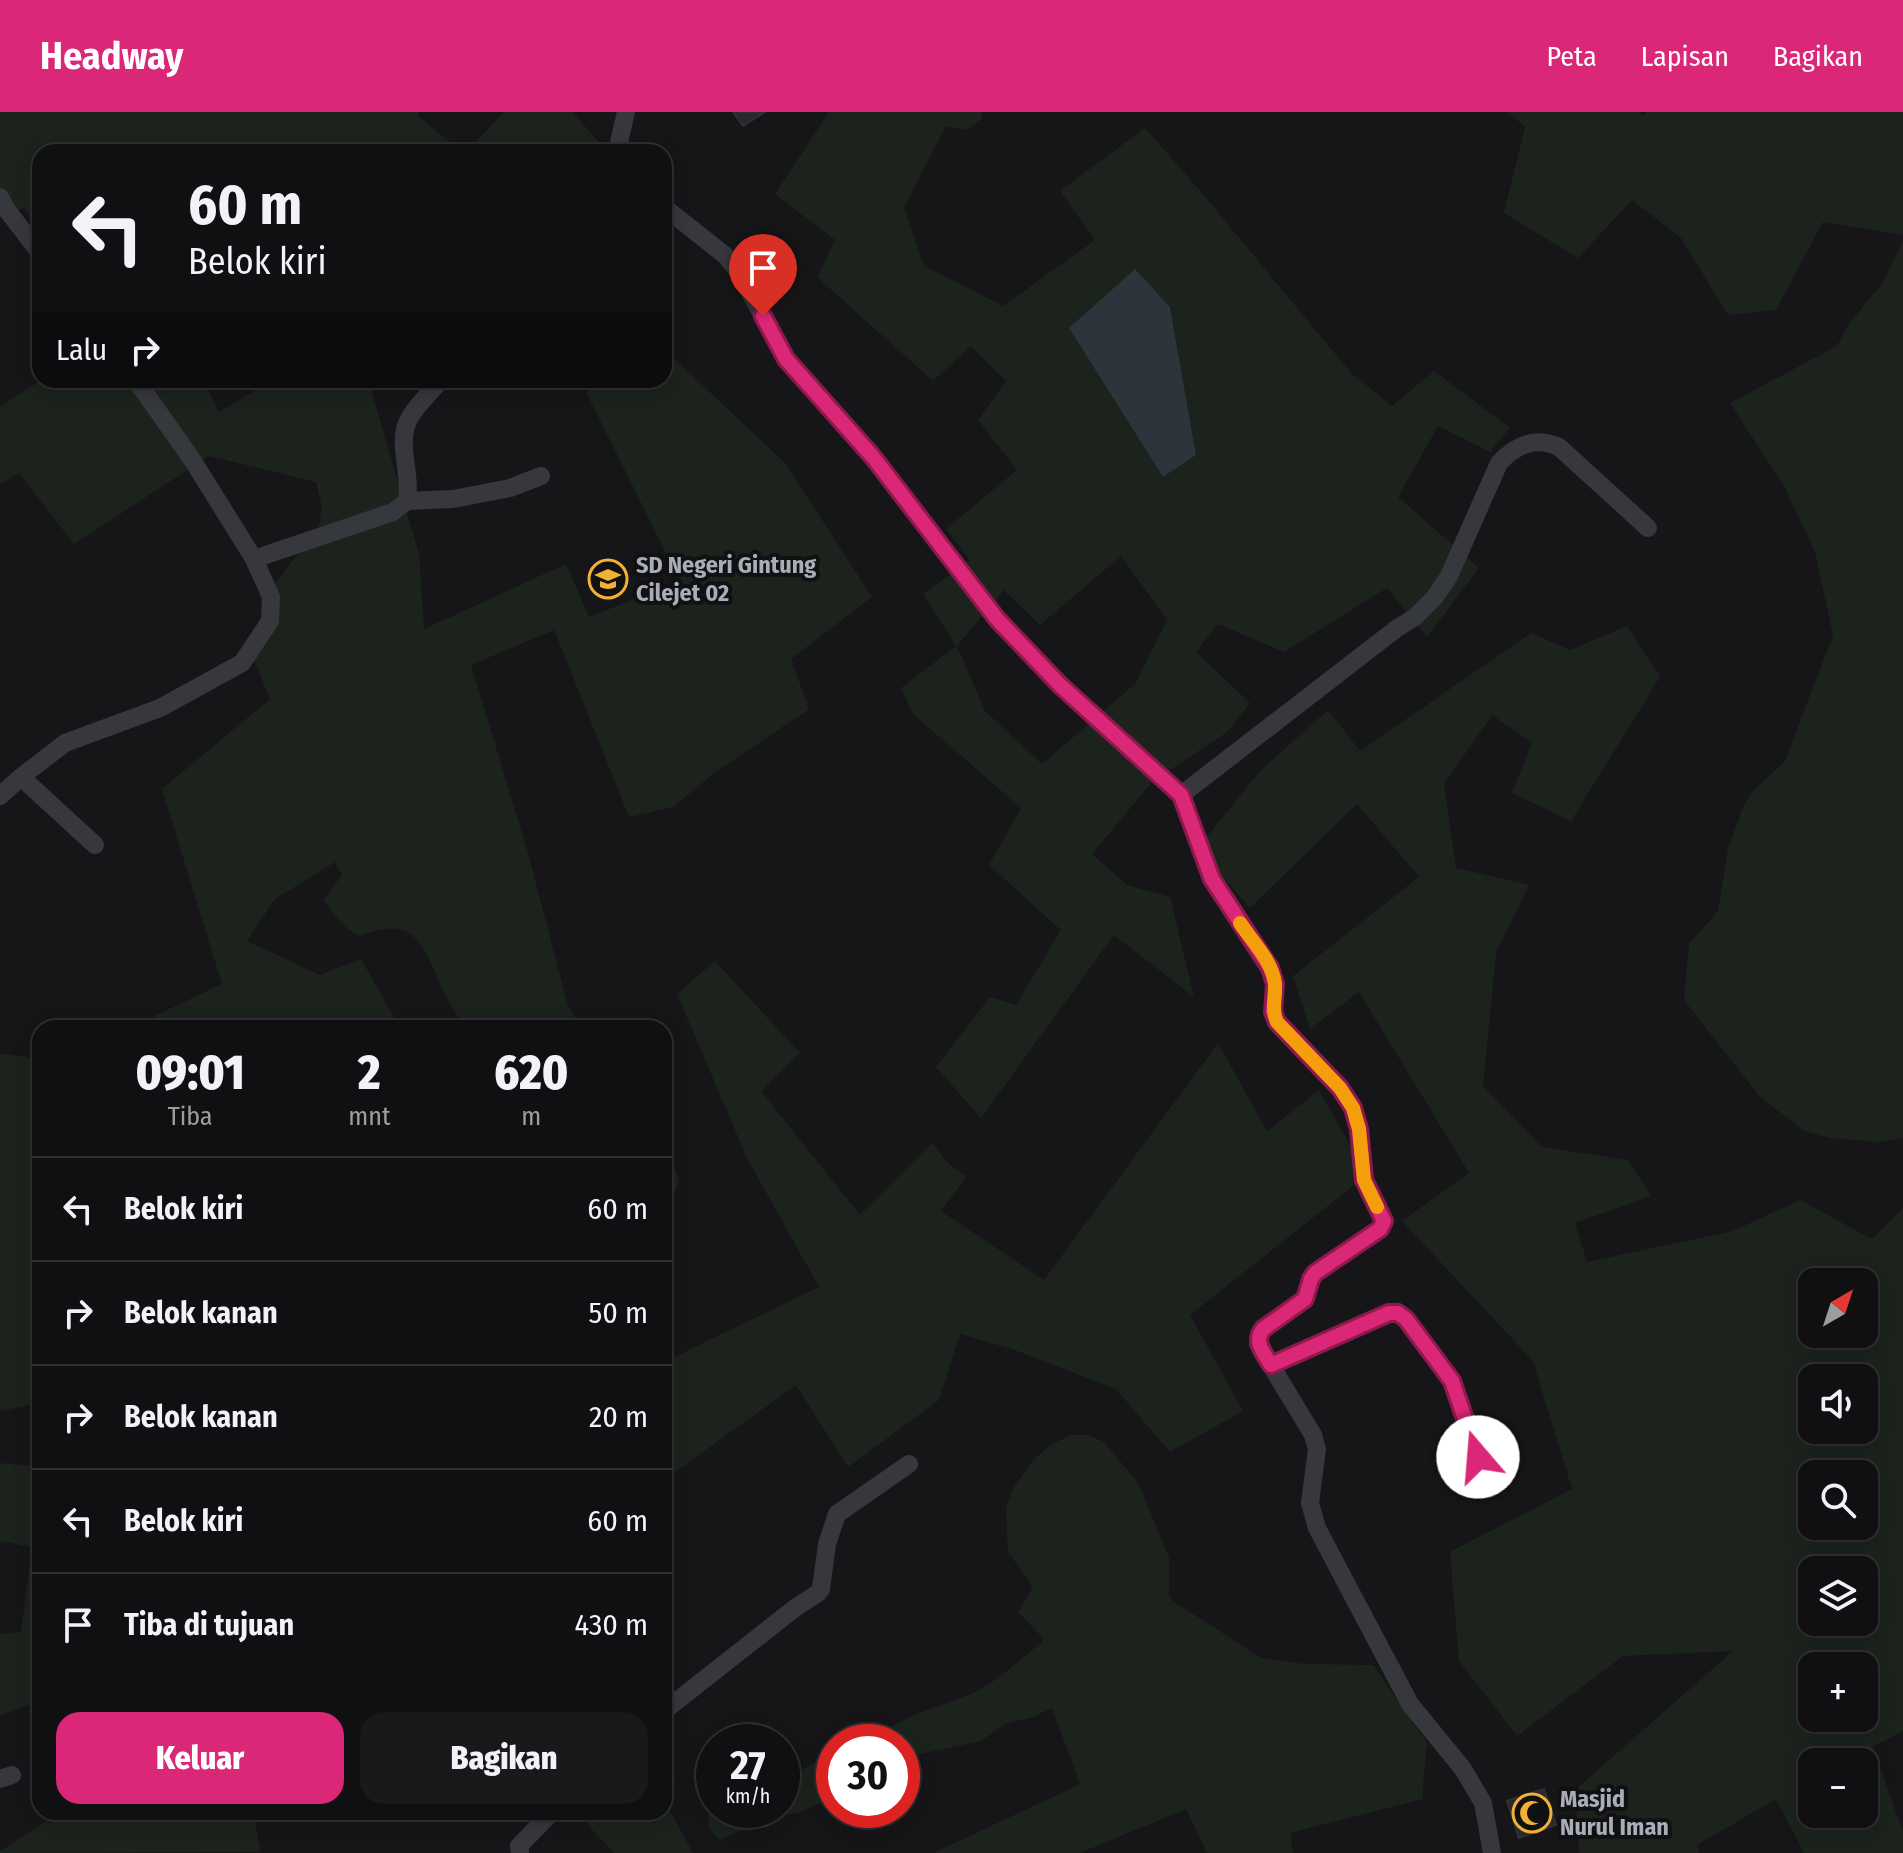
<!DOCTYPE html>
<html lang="id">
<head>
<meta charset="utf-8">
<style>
	:root { --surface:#101012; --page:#19191b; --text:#f1f3f6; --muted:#9c9d9f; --line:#303032; --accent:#db2777 }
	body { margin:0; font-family:"Fira Sans Condensed",sans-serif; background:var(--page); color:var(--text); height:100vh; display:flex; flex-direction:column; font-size:30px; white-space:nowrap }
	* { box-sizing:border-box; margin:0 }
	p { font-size:26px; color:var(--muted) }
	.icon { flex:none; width:44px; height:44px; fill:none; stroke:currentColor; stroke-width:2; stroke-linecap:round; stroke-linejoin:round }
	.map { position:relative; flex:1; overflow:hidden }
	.panel { position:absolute; left:32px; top:908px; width:640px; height:800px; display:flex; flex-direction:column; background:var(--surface); border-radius:24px; box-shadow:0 4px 20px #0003,0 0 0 2px var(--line) }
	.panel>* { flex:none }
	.top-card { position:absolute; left:32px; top:32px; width:640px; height:244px; border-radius:24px; box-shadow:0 4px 20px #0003,0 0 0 2px var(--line); background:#101012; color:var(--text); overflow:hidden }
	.needle { width:52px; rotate:39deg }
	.controls { position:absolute; left:1798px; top:1156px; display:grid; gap:16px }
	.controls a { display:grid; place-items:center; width:80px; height:80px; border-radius:16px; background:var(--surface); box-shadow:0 4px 20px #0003,0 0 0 2px var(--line); font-size:40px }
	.speed { position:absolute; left:696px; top:1612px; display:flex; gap:16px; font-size:40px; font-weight:700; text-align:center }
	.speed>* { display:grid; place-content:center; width:104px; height:104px; border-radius:50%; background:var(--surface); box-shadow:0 4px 20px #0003,0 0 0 2px var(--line); line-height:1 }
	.speed small { font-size:20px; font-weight:400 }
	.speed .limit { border:12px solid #d22; background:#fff; color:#111 }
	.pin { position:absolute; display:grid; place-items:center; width:68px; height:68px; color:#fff; margin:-82px -34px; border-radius:50% 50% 50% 0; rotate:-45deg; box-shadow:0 0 8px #0007 }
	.pin .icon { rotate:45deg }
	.me { position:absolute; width:88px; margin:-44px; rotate:342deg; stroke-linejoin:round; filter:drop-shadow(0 0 6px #0008) }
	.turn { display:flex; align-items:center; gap:28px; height:168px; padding:0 24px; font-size:36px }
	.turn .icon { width:104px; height:104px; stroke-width:2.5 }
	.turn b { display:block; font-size:56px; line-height:68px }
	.then { display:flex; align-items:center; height:76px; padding:0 24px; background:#0003; gap:16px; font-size:30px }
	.eta { display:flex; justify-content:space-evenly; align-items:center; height:136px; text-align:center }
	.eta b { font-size:48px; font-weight:800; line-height:56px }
	.primary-button { display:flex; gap:16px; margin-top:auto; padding:16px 24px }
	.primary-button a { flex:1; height:92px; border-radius:24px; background:var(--accent); color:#fff; font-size:32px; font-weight:800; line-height:92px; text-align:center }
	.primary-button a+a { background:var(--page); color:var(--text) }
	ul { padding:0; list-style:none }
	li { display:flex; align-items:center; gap:24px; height:104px; padding:0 24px; border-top:2px solid var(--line) }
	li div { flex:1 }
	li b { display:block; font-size:30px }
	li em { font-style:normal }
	header { display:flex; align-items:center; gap:48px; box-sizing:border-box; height:112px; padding:0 40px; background:var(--accent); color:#fff }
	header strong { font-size:38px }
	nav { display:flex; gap:44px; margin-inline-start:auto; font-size:28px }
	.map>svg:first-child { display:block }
	.green { fill:#1c231d; fill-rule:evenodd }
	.water { fill:#2c353c }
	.building { fill:#29292c; stroke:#303034; stroke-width:2 }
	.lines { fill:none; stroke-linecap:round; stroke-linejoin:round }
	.street { stroke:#37383d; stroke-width:18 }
	.route-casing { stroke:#8e194d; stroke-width:20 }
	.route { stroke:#db2777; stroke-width:14 }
	.slow { stroke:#f59e0b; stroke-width:14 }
	.labels { text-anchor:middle; stroke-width:8; stroke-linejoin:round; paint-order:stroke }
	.poi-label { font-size:24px; font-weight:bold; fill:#a8adb8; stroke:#111113; text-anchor:start }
</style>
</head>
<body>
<header>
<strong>Headway</strong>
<nav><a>Peta</a><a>Lapisan</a><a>Bagikan</a></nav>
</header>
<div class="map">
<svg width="1903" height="1741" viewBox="0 0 1903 1741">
	<rect width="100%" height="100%" fill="#161618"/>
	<g class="green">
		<path d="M0,0H419L418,4L462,40H40V118L24,96L0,106Z"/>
		<path d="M504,0H572L600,31L592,40H466Z"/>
		<path d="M829,0H982V6L968,18L946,14L904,96L924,154L1003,194L1095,128L1060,79L1145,16L1201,80L1352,262L1392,294L1434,259L1510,316L1490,340L1438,314L1398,385L1479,456L1427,525L1387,476L1284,540L1218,512L1196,540L1250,591L1227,620L1152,670L1092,742L1127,773L1170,785L1194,885L1114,823L981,1006L936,955L990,885L1016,893L1061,818L989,753L1021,696L913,602L901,576L956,534L923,482L970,448L946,417L1017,358L978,308L1006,269L971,234L933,269L817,165L835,128L775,82ZM1135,157L1170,195L1196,343L1163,365L1069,216ZM1121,444L1167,508L1135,572L1042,652L985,599L957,534L1004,478L1040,513Z"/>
		<path d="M1508,0H1637L1644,3L1646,0H1903V123L1823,110L1776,198L1728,203L1681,126L1632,88L1578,146L1504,101L1525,15Z"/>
		<path d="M1903,128V1026L1880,1030L1830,1026L1804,1019L1759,984L1684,888L1689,832L1718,799L1728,736L1744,693L1751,681L1785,649L1833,523L1815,440L1784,374L1730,291L1837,234L1848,213L1883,170Z"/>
		<path d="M664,237L785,351L872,485L791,547L809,597L713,662L673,695L629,705L554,518L471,553L528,741L568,894L583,916H465C458,904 449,892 443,878C423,835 417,801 360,824C343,816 334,803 324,787L342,763L335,750L275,787L247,829L320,863L361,847L400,916H159L154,904L222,872L162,677L270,587L252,543L270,478L319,415L322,395L316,370L209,344L74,432L19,361L0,372V295L41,268H203L219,300L261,275L259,268H384L372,281L419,442L424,517L566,452L589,505L680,469L586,280L595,268H664Z"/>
		<path d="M1627,514L1660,565L1571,709L1512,681L1532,631L1492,603L1444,672L1456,756L1529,773L1496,841L1483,974L1542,1035L1628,1048L1651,1084L1575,1111L1587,1150L1733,1119L1800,1088L1872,1127L1903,1096V1619L1873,1635L1903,1720V1741H1804L1776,1687L1697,1733L1699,1741H1579L1575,1678L1733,1539L1623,1544L1517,1624L1459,1549L1450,1440L1572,1377L1533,1249L1402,1109L1469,1061L1359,880L1310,917L1293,864L1419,765L1357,692L1250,796L1211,751L1200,733L1260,659L1328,598L1360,639L1531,521L1570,538ZM1812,1170H1864V1222H1812ZM1812,1266H1864V1318H1812ZM1812,1362H1864V1414H1812ZM1812,1458H1864V1510H1812ZM1812,1554H1864V1606H1812ZM1812,1650H1864V1702H1812Z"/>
		<path d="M715,849L800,941L761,979L860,1103L932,1031L946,1049L966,1065L941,1099L1044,1168L1218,931L1267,1019L1319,978L1367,1063L1190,1203L1243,1299L1170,1340L1116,1277L1012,1237L960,1222L939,1288L848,1355L796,1273L664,1368V1250L819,1175L747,1046L677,882Z"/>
		<path d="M0,942L27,945L40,960V1291L0,1299Z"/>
		<path d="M664,1021L679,1069L664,1115Z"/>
		<path d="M1071,1323H1088L1104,1330L1138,1371L1169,1445V1484L1173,1489L1261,1546L1305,1552L1373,1553L1427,1631L1422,1687L1290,1721L1293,1741H1207L1186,1697L1080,1741H934L1080,1672L1052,1596L1033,1605L1005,1612L981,1629L902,1646V1630H847L857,1624L884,1619L909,1605L971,1582L997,1567L1042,1530L1043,1526L1018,1500L1033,1475L1008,1440L1006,1397L1013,1376L1034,1347L1052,1332Z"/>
		<path d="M0,1351L40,1355V1611L28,1593L0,1603V1522L21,1520L32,1435L0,1429Z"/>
		<path d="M834,1638V1684L800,1700L771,1706L718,1728L710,1717L708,1700L731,1698H782V1670Z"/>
		<path d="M664,1688L693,1741H614L576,1700H664Z"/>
		<path d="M60,1700H254L260,1740L0,1741V1738L5,1736Z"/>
	</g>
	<path class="water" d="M1135,157L1170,195L1196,343L1163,365L1069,216Z"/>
	<g class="building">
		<path d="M733,0H765L743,14Z"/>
		<path d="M1544,1677L1556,1713L1519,1726L1507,1689Z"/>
	</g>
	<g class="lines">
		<g class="street">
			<path d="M619,40L618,35L626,0"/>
			<path d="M0,85L7,98L40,141"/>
			<path d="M664,95L726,144L739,160L786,247L873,345L997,507L1060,573L1181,683L1212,767L1270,856L1275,872L1273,900L1277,910L1340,976L1353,996L1359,1017L1364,1068L1384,1109L1380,1117L1315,1161L1311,1167L1305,1187L1263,1217L1259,1222L1258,1232L1313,1323L1317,1337L1310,1391L1317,1416L1410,1592L1463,1657L1483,1691L1492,1741"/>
			<path d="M136,268L193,349L254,447"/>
			<path d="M407,389L453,387L510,376L541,364"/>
			<path d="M21,665L95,733"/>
			<path d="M1181,683L1396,517L1415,505L1435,485L1449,464L1499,351C1516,333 1535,324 1559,335L1648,416"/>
			<path d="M0,684L21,665L65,631L160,596L242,551L270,509L271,485L254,447L393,400L407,389C412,363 396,330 409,307C416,293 431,280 441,268"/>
			<path d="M1271,1253L1389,1201H1398L1406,1207L1452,1269L1474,1329L1483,1362"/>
			<path d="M664,1599L795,1496L818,1481L821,1477L827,1432L837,1402L909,1352"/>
			<path d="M0,1667L12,1663"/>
			<path d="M520,1741L519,1734L552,1700"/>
		</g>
	</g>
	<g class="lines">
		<defs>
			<path id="route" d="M763,204L786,247L873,345L997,507L1060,573L1181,683L1212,767L1270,856L1275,872L1273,900L1277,910L1340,976L1353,996L1359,1017L1364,1068L1384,1109L1380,1117L1315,1161L1311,1167L1305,1187L1263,1217C1253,1230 1264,1241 1271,1253L1389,1201H1398L1406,1207L1452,1269L1478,1345"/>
		</defs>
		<use href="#route" class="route-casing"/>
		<use href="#route" class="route"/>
		<path class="slow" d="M1240,811C1252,829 1273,850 1275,872C1276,886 1271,897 1277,910L1340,976L1353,996L1359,1017L1364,1068L1377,1095"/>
	</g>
	<defs>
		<symbol id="school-ring" viewBox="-11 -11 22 22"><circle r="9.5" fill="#111113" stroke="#f2b134" stroke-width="1.5"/><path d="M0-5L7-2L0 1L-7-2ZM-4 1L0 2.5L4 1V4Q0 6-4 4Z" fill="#f2b134"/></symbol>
		<symbol id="mosque-ring" viewBox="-11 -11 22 22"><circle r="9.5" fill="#111113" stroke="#f2b134" stroke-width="1.5"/><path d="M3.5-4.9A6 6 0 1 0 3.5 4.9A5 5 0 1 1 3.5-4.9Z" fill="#f2b134"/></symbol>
	</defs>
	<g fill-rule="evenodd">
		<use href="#school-ring" x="586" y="445" width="44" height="44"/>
		<use href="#mosque-ring" x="1510" y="1679" width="44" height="44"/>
	</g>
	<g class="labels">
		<g class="poi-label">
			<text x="636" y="461">SD Negeri Gintung<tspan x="636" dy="28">Cilejet 02</tspan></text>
			<text x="1560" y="1695">Masjid<tspan x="1560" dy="28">Nurul Iman</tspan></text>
		</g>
	</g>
</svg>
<div class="controls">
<a><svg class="needle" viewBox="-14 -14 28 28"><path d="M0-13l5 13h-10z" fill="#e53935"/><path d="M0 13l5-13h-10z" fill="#9c9d9f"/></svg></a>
<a><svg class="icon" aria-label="sound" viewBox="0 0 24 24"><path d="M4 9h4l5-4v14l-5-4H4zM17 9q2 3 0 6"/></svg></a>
<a><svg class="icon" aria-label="search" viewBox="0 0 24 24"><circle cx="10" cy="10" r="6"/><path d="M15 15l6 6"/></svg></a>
<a><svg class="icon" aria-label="layers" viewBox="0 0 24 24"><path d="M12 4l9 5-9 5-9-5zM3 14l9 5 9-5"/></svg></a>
<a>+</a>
<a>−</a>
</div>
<div class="speed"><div>27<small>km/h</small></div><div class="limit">30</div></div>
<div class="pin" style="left:763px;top:204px;background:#d93025"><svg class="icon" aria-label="arrive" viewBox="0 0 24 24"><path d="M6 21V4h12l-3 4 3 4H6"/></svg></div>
<svg class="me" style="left:1478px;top:1345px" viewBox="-20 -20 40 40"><circle r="19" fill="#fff"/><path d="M0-13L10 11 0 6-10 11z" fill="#db2777"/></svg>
<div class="top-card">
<div class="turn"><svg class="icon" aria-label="left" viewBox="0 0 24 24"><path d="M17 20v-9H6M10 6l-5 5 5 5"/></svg><div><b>60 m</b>Belok kiri</div></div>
<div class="then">Lalu<svg class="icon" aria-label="right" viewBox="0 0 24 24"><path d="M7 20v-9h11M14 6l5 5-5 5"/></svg></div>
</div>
<section class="panel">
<div class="eta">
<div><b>09:01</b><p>Tiba</p></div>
<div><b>2</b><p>mnt</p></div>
<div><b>620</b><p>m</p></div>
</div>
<ul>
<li><svg class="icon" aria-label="left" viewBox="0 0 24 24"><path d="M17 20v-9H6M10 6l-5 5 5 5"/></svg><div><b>Belok kiri</b></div><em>60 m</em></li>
<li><svg class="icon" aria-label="right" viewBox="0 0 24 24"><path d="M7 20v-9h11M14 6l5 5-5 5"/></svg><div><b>Belok kanan</b></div><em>50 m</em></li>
<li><svg class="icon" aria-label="right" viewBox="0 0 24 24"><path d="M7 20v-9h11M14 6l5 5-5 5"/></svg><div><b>Belok kanan</b></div><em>20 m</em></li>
<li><svg class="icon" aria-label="left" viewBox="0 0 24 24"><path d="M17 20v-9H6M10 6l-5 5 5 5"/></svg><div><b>Belok kiri</b></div><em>60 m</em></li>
<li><svg class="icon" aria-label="arrive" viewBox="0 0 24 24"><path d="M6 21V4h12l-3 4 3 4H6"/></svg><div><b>Tiba di tujuan</b></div><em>430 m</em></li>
</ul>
<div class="primary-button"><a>Keluar</a><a>Bagikan</a></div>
</section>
</div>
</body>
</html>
